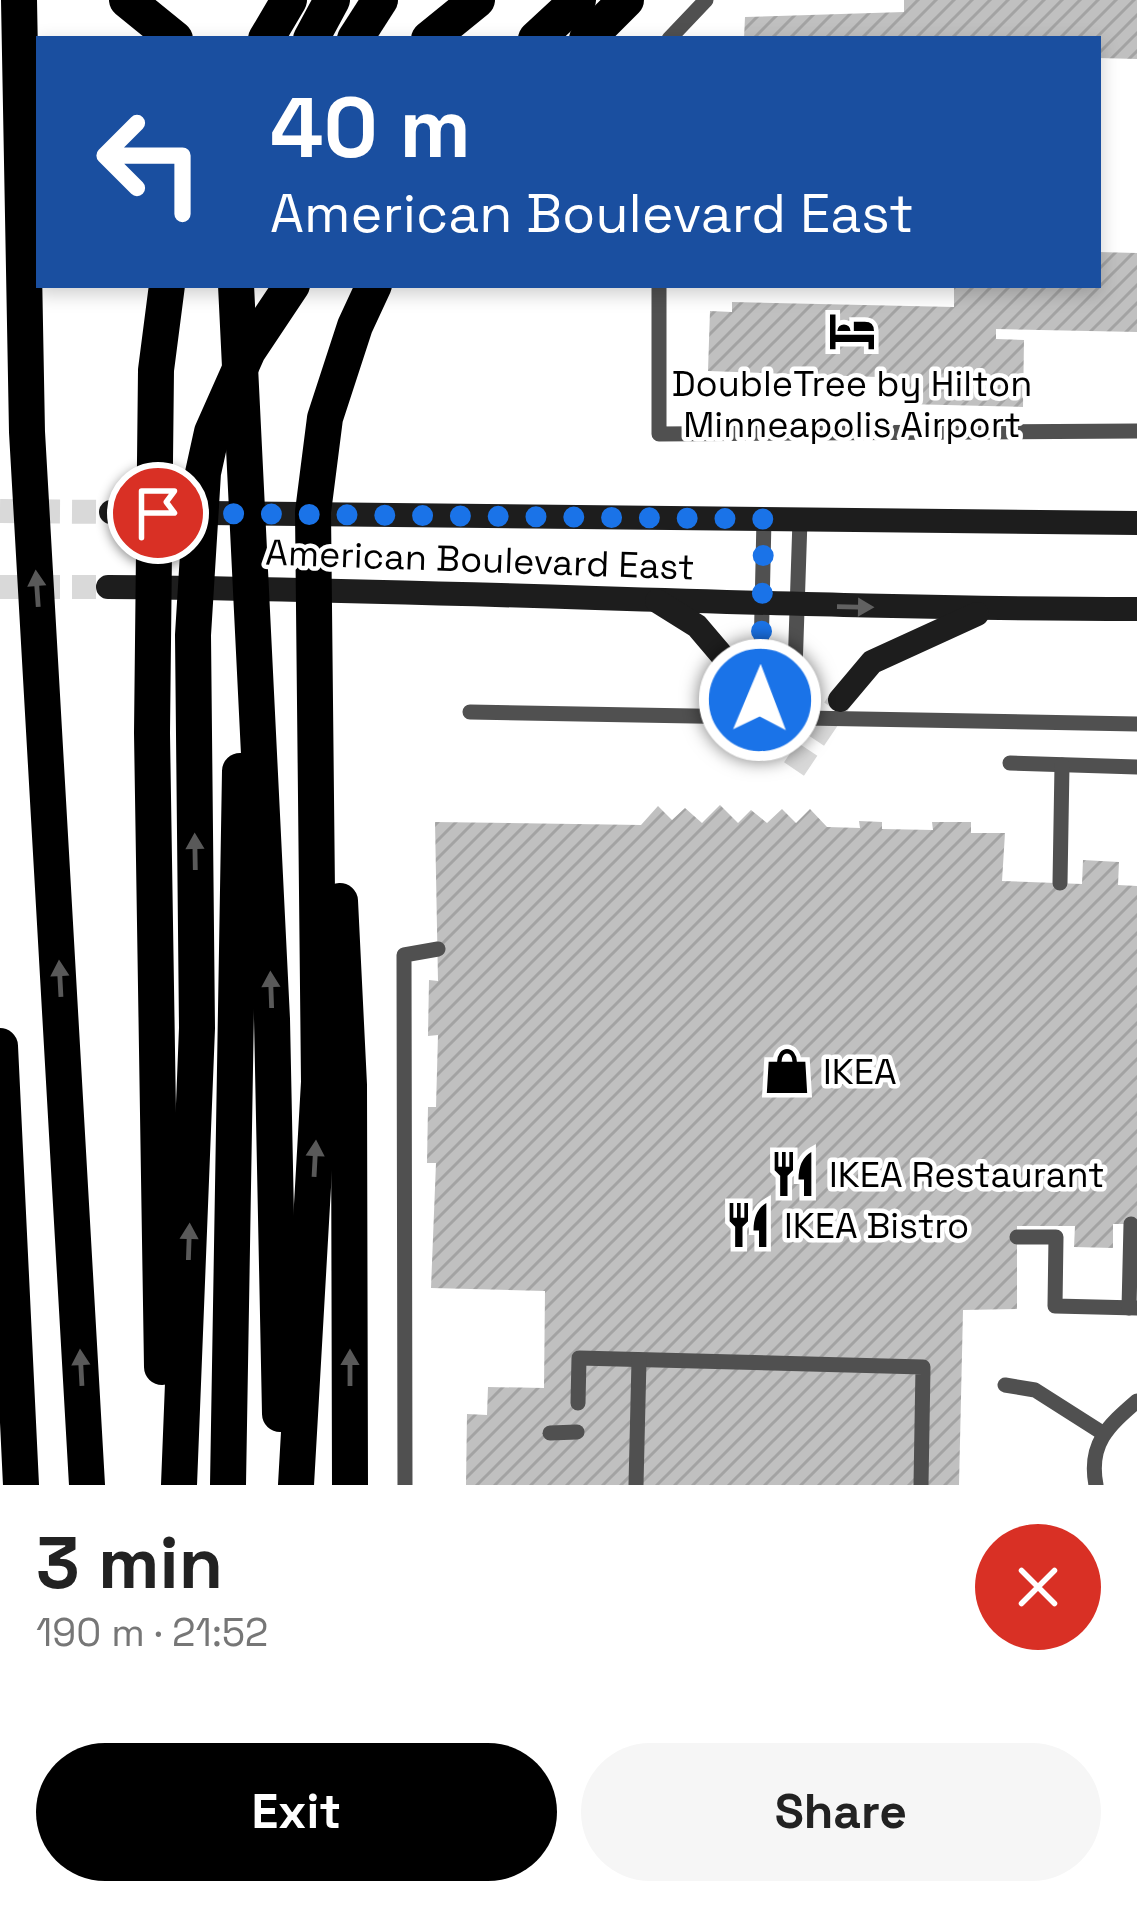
<!DOCTYPE html>
<html lang="en">
<head>
<meta charset="utf-8">
<style>
	:root { --surface:#fff; --page:#f6f6f6; --text:#222; --muted:#767676; --accent:#000 }
	body { margin:0; font-family:"Space Grotesk",sans-serif; background:var(--page); color:var(--text); height:100vh; display:flex; flex-direction:column; font-size:45px; white-space:nowrap }
	* { box-sizing:border-box; margin:0 }
	p { font-size:39px; color:var(--muted) }
	.icon { flex:none; width:66px; height:66px; fill:none; stroke:currentColor; stroke-width:2; stroke-linecap:round; stroke-linejoin:round }
	.map { position:relative; height:1485px; overflow:hidden }
	.drawer { display:flex; flex-direction:column; background:var(--surface); flex:1 }
	.drawer>* { flex:none }
	.guide { position:absolute; left:36px; top:36px; width:1065px; height:252px; border-radius:0px; box-shadow:0 6px 18px #0003; background:#1a4fa0; color:#fff; overflow:hidden }
	.pin { position:absolute; display:grid; place-items:center; width:102px; height:102px; color:#fff; margin:-51px; border:6px solid #fff; border-radius:50%; box-shadow:0 3px 12px #0007 }
	.me { position:absolute; width:132px; margin:-66px; rotate:1deg; stroke-linejoin:round; filter:drop-shadow(0 0 9px #0008) }
	.turn { display:flex; align-items:center; gap:42px; height:252px; padding:0 36px; font-size:54px }
	.turn .icon { width:156px; height:156px; stroke-width:2.5 }
	.turn b { display:block; font-size:84px; line-height:102px }
	.round { display:grid; place-items:center; flex:none; width:126px; height:126px; border-radius:63px; background:var(--page) }
	.overview { display:flex; align-items:center; justify-content:space-between; height:204px; padding:0 36px }
	h1 { font-size:72px; font-weight:700; line-height:90px }
	.button { display:flex; gap:24px; margin-top:auto; padding:24px 36px }
	.button a { flex:1; height:138px; border-radius:72px; background:var(--accent); color:#fff; font-size:48px; font-weight:700; line-height:138px; text-align:center }
	.button a+a { background:var(--page); color:var(--text) }
	.map>svg:first-child { display:block }
	.building { fill:url(#building-hatch) }
	.lines { fill:none; stroke-linecap:round; stroke-linejoin:round }
	.secondary-tunnel { stroke:#d9d9d9; stroke-width:24; stroke-dasharray:24 12; stroke-linecap:butt }
	.lane { stroke:#505050; stroke-width:15 }
	.secondary { stroke:#1d1d1d; stroke-width:24 }
	.highway { stroke:#000; stroke-width:36 }
	.oneway { fill:#595959 }
	.oneway2 { fill:#616161 }
	.route { stroke:#1a73e8; stroke-width:21; stroke-dasharray:0 37.8 }
	.labels { text-anchor:middle; stroke-width:9; stroke-linejoin:round; paint-order:stroke }
	.poi-label { font-size:36px; fill:#000; stroke:#fff; text-anchor:start }
	.street-label { font-size:36px; fill:#000; stroke:#fff }
</style>
</head>
<body>
<div class="map">
<svg width="1137" height="1485" viewBox="0 0 1137 1485">
	<defs>
		<pattern id="building-hatch" width="6" height="6" patternUnits="userSpaceOnUse" patternTransform="scale(3)"><rect width="6" height="6" fill="#c0c0c0"/><path d="M-1 1l2-2M0 6l6-6M5 7l2-2" fill="none" stroke="#a3a3a3"/></pattern>
	</defs>
	<rect width="100%" height="100%" fill="#fff"/>
	<g class="building">
		<path d="M904,0H1137V59L1098,58V39H744L745,17L904,12Z"/>
		<path d="M1098,252L1137,253V332L996,329V339L1024,340L1023,407L905,404L906,378L708,371L710,311L732,312V302L954,307V285H1098Z"/>
		<path d="M720,805L738,823L751,810L767,823L782,809L796,823L810,809L827,827L860,828L859,821L882,822V829L933,830L932,822H971V833H1005L1002,881L1082,884L1083,860L1119,862L1118,885L1137,886V1224H1113V1248L1074,1247L1075,1226H1017V1309L963,1310L959,1485H466L467,1414L487,1415L488,1387L544,1388L545,1291L431,1288L436,1163H427L428,1107H436L438,1035L428,1036L429,980L438,981L435,822L641,825L658,806L672,820L685,808L702,823Z"/>
	</g>
	<g class="lines">
		<g class="secondary-tunnel">
			<path d="M0,511L111,512"/>
			<path d="M0,587H108"/>
			<path d="M794,769L839,702"/>
		</g>
		<g class="lane">
			<path d="M669,39L706,0"/>
			<path d="M659,285V434L1137,431"/>
			<path d="M760,700L764,519"/>
			<path d="M794,700L800,520"/>
			<path d="M470,712L1137,724"/>
			<path d="M1010,763L1137,767"/>
			<path d="M1060,883L1062,765"/>
			<path d="M1017,1237H1056L1055,1306L1137,1308"/>
			<path d="M1129,1308L1131,1224"/>
			<path d="M1005,1385L1035,1390L1101,1432"/>
			<path d="M578,1403L579,1358L923,1367L921,1485"/>
			<path d="M550,1433L577,1432"/>
			<path d="M405,1485L404,955L438,949"/>
			<path d="M636,1485L639,1360"/>
			<path d="M1096,1485C1088,1444 1108,1426 1137,1401"/>
		</g>
		<g class="secondary">
			<path d="M111,512L1137,523"/>
			<path d="M108,587C451,589 794,609 1137,609"/>
			<path d="M657,601L697,626L760,700"/>
			<path d="M840,700L872,662L977,614"/>
		</g>
		<g class="highway">
			<path d="M19,0L27,432L87,1485"/>
			<path d="M127,0L175,39"/>
			<path d="M266,39L289,0"/>
			<path d="M311,39L332,0"/>
			<path d="M355,39L380,0"/>
			<path d="M429,39L477,0"/>
			<path d="M536,39L578,0"/>
			<path d="M587,39L626,0"/>
			<path d="M236,285L272,1019L280,1414"/>
			<path d="M340,901L349,1085L350,1485"/>
			<path d="M0,1046L21,1485"/>
			<path d="M162,1367L152,733L156,370L167,285"/>
			<path d="M179,1485L197,1028L193,635L203,473L212,432L248,351L292,285"/>
			<path d="M228,1485L240,771"/>
			<path d="M296,1485L319,1082L313,512L325,418L355,326L374,285"/>
		</g>
	</g>
	<defs><path id="oneway-solid" d="M-6-.8H1V-3.2L6.5 0L1 3.2V.8H-6Z" transform="scale(3)"/></defs>
	<g class="oneway">
		<use href="#oneway-solid" transform="translate(37 589) rotate(-94)"/>
		<use href="#oneway-solid" transform="translate(195 852) rotate(-91)"/>
		<use href="#oneway-solid" transform="translate(60 979) rotate(-93)"/>
		<use href="#oneway-solid" transform="translate(271 990) rotate(-92)"/>
		<use href="#oneway-solid" transform="translate(315 1159) rotate(-87)"/>
		<use href="#oneway-solid" transform="translate(189 1242) rotate(-88)"/>
		<use href="#oneway-solid" transform="translate(81 1368) rotate(-93)"/>
		<use href="#oneway-solid" transform="translate(350 1368) rotate(-90)"/>
	</g>
	<use class="oneway2" href="#oneway-solid" transform="translate(855 607) rotate(1)"/>
	<g class="lines">
		<path class="route" d="M158,513L764,519L760,700"/>
	</g>
	<defs>
		<symbol id="hotel-bare" viewBox="-9 -9 18 18"><path d="M-6-4.5h1.5V1H6V5H4.5V3h-9V5H-6ZM-4 0a1.8 1.8 0 1 1 3.6 0ZM.5 0V-2.5h3Q6-2.5 6 0Z" fill="#000" stroke="#fff" stroke-width="2.5" paint-order="stroke"/></symbol>
		<symbol id="shop-bare" viewBox="-9 -9 18 18"><path d="M-5-2.5h2.3a2.7 3.5 0 0 1 5.4 0H5L5.5 6h-11ZM-1.5-2.5h3a1.5 2.3 0 0 0-3 0Z" fill="#000" stroke="#fff" stroke-width="2.5" paint-order="stroke"/></symbol>
		<symbol id="restaurant-bare" viewBox="-9 -9 18 18"><path d="M-5-6h1v4h1v-4h1v4h1v-4h1v5L-1.5 .5V6h-2V.5L-5-1ZM5-6V6H3V1.5H1.5Q1.5-4 5-6Z" fill="#000" stroke="#fff" stroke-width="2.5" paint-order="stroke"/></symbol>
	</defs>
	<g fill-rule="evenodd">
		<use href="#hotel-bare" x="819" y="298" width="66" height="66"/>
		<use href="#shop-bare" x="754" y="1038" width="66" height="66"/>
		<use href="#restaurant-bare" x="760" y="1141" width="66" height="66"/>
		<use href="#restaurant-bare" x="715" y="1192" width="66" height="66"/>
	</g>
	<g class="labels">
		<g class="poi-label">
			<text x="852" y="396" text-anchor="middle">DoubleTree by Hilton<tspan x="852" dy="41">Minneapolis Airport</tspan></text>
			<text x="823" y="1084">IKEA</text>
			<text x="829" y="1187">IKEA Restaurant</text>
			<text x="784" y="1238">IKEA Bistro</text>
		</g>
		<g class="street-label">
			<text transform="translate(480 559) rotate(2)" y="13">American Boulevard East</text>
		</g>
	</g>
</svg>
<div class="pin" style="left:158px;top:513px;background:#d93025"><svg class="icon" aria-label="arrive" viewBox="0 0 24 24"><path d="M6 21V4h12l-3 4 3 4H6"/></svg></div>
<svg class="me" style="left:760px;top:700px" viewBox="-20 -20 40 40"><circle r="17" fill="#1a73e8" stroke="#fff" stroke-width="3"/><path d="M0-11L8 9 0 5-8 9z" fill="#fff"/></svg>
<div class="guide">
<div class="turn"><svg class="icon" aria-label="left" viewBox="0 0 24 24"><path d="M17 20v-9H6M10 6l-5 5 5 5"/></svg><div><b>40 m</b>American Boulevard East</div></div>
</div>
</div>
<section class="drawer">
<div class="overview"><div><h1>3 min</h1><p>190 m · 21:52</p></div><a class="round" style="background:#d93025;color:#fff"><svg class="icon" aria-label="close" viewBox="0 0 24 24"><path d="M6 6l12 12M18 6L6 18"/></svg></a></div>
<div class="button"><a>Exit</a><a>Share</a></div>
</section>
</body>
</html>
